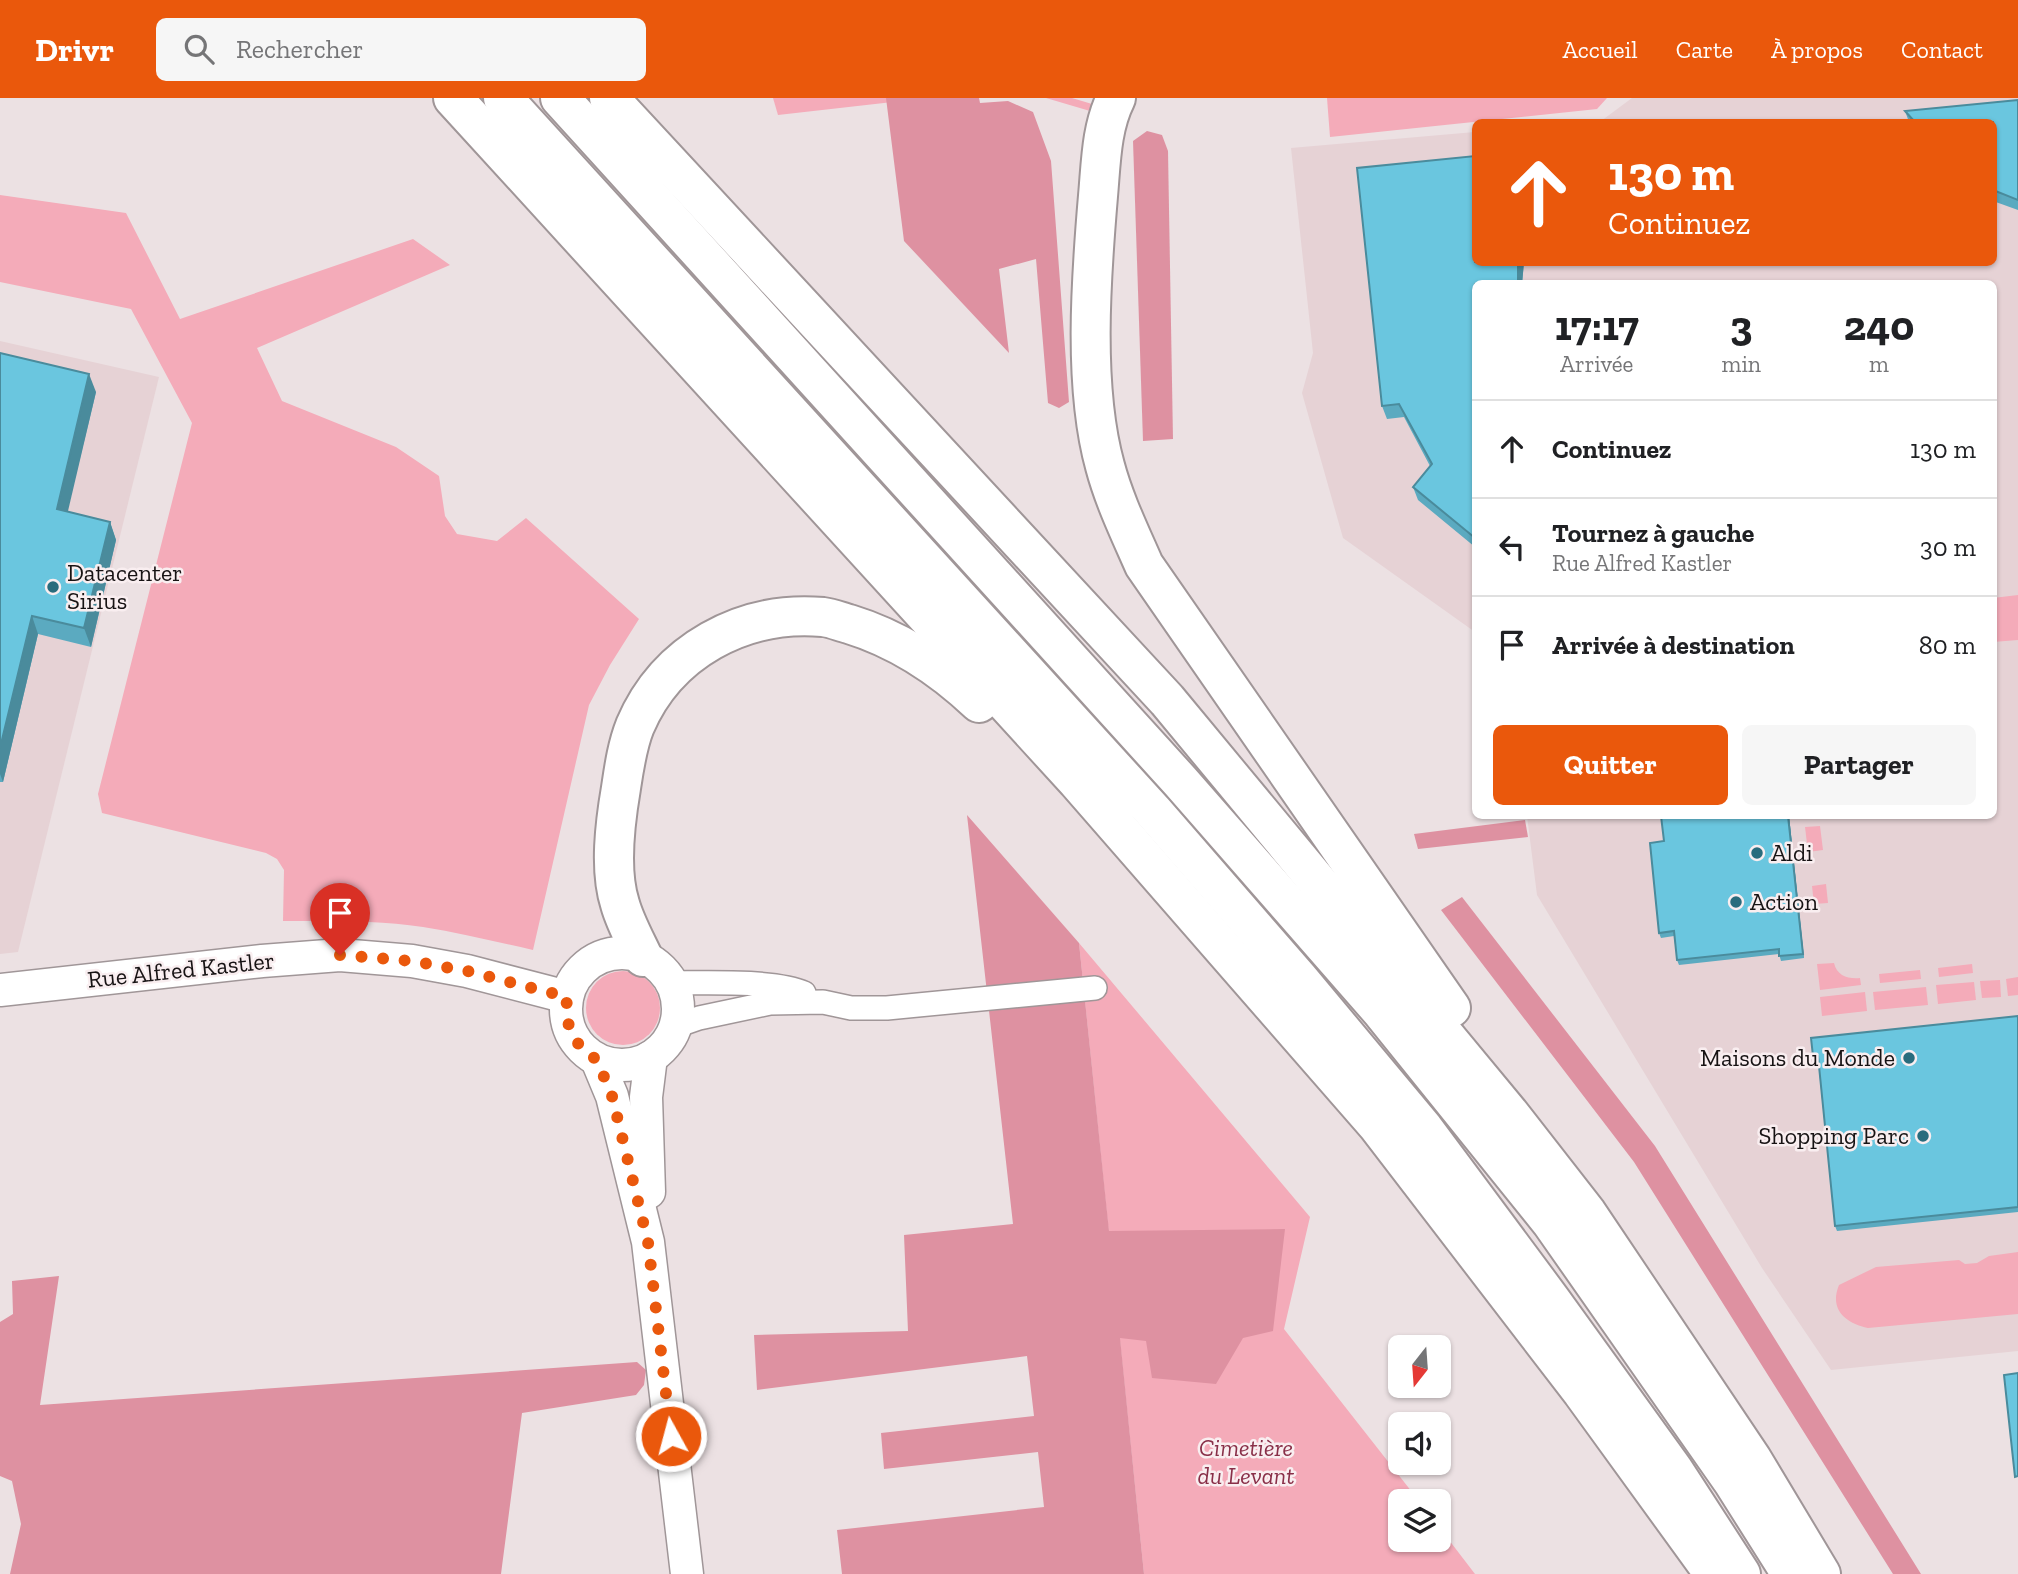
<!DOCTYPE html>
<html lang="fr">
<head>
<meta charset="utf-8">
<style>
	:root { --surface:#fff; --page:#f6f6f6; --text:#202124; --muted:#757577; --line:#e0e0e0; --accent:#ea580c }
	body { margin:0; font-family:"Zilla Slab",serif; background:var(--page); color:var(--text); height:100vh; display:flex; flex-direction:column; font-size:26px; white-space:nowrap }
	* { box-sizing:border-box; margin:0 }
	p { font-size:23px; color:var(--muted) }
	.icon { flex:none; width:38px; height:38px; fill:none; stroke:currentColor; stroke-width:2; stroke-linecap:round; stroke-linejoin:round }
	.map { position:relative; flex:1; overflow:hidden }
	.drawer { position:absolute; left:1472px; top:182px; width:525px; height:539px; display:flex; flex-direction:column; background:var(--surface); border-radius:10px; box-shadow:0 2px 5px #0004 }
	.drawer>* { flex:none }
	.top-card { position:absolute; left:1472px; top:21px; width:525px; height:147px; border-radius:10px; box-shadow:0 2px 5px #0004; background:#ea580c; color:#fff; overflow:hidden }
	.needle { width:46px; rotate:197deg }
	.tools { position:absolute; left:1388px; top:1237px; display:grid; gap:14px }
	.tools a { display:grid; place-items:center; width:63px; height:63px; border-radius:10px; background:var(--surface); box-shadow:0 2px 5px #0004; font-size:35px }
	.pin { position:absolute; display:grid; place-items:center; width:60px; height:60px; color:#fff; margin:-72px -30px; border-radius:50% 50% 50% 0; rotate:-45deg; box-shadow:0 0 7px #0007 }
	.pin .icon { rotate:45deg }
	.me { position:absolute; width:77px; margin:-38px; rotate:353deg; stroke-linejoin:round; filter:drop-shadow(0 0 5px #0008) }
	.turn { display:flex; align-items:center; gap:24px; height:147px; padding:0 21px; font-size:32px }
	.turn .icon { width:91px; height:91px; stroke-width:2.5 }
	.turn b { display:block; font-size:49px; line-height:60px }
	.eta { display:flex; justify-content:space-evenly; align-items:center; height:119px; text-align:center }
	.eta b { font-size:42px; font-weight:700; line-height:49px }
	.action { display:flex; gap:14px; margin-top:auto; padding:14px 21px }
	.action a { flex:1; height:80px; border-radius:10px; background:var(--accent); color:#fff; font-size:28px; font-weight:700; line-height:80px; text-align:center }
	.action a+a { background:var(--page); color:var(--text) }
	ul { padding:0; list-style:none }
	li { display:flex; align-items:center; gap:21px; height:98px; padding:0 21px; border-top:2px solid var(--line) }
	li div { flex:1 }
	li b { display:block; font-size:26px }
	li em { font-style:normal }
	header { display:flex; align-items:center; gap:42px; box-sizing:border-box; height:98px; padding:0 35px; background:var(--accent); color:#fff }
	header strong { font-size:33px }
	nav { display:flex; gap:38px; margin-inline-start:auto; font-size:24px }
	.search { width:490px; height:63px; background:var(--page); display:flex; align-items:center; gap:18px; box-sizing:border-box; padding:0 24px; border-radius:10px; color:var(--muted); font-size:26px }
	.map>svg:first-child { display:block }
	.built { fill:#e6d2d5 }
	.green { fill:#f4abb9 }
	.forest { fill:#de91a1 }
	.lines { fill:none; stroke-linecap:round; stroke-linejoin:round }
	.street-casing { stroke:#a09698; stroke-width:26 }
	.secondary-casing { stroke:#a09698; stroke-width:35 }
	.highway-casing { stroke:#a09698; stroke-width:42 }
	.street { stroke:#fff; stroke-width:23 }
	.secondary { stroke:#fff; stroke-width:32 }
	.highway { stroke:#fff; stroke-width:38 }
	.wall { fill:#5baac0 }
	.shaded-wall { fill:#4a8b9c }
	.building { fill:#6ac6df; stroke:#4a8b9c; stroke-width:2 }
	.route { stroke:#ea580c; stroke-width:12; stroke-dasharray:0 21.6 }
	.poi-dot { fill:#296c7d; stroke:#f9eef0; stroke-width:2.5 }
	.labels { text-anchor:middle; stroke-width:5; stroke-linejoin:round; paint-order:stroke }
	.poi-label { font-size:24px; fill:#171314; stroke:#f9eef0; text-anchor:start }
	.street-label { font-size:24px; fill:#171314; stroke:#f9eef0 }
	.park-label { font-size:24px; font-style:italic; fill:#892f48; stroke:#f9eef0 }
</style>
</head>
<body>
<header>
<strong>Drivr</strong>
<div class="search"><svg class="icon" aria-label="search" viewBox="0 0 24 24"><circle cx="10" cy="10" r="6"/><path d="M15 15l6 6"/></svg>Rechercher</div>
<nav><a>Accueil</a><a>Carte</a><a>À propos</a><a>Contact</a></nav>
</header>
<div class="map">
<svg width="2018" height="1476" viewBox="0 0 2018 1476">
	<rect width="100%" height="100%" fill="#ece1e3"/>
	<g class="built">
		<path d="M1632,0H2018V1253L1831,1272L1762,1170L1537,797L1527,718H1993V186H1475V534L1343,440L1302,295L1313,255L1291,50L1475,34V164H1993V24H1582L1601,23Z"/>
		<path d="M0,243L159,279L18,854L0,856Z"/>
	</g>
	<g class="green">
		<path d="M773,0H928L778,17Z"/>
		<path d="M1046,0H1072L1092,6L1094,10L1090,13Z"/>
		<path d="M1327,0H1607L1597,11L1330,39Z"/>
		<path d="M0,97L126,115L180,221L413,141L450,167L257,250L282,303L396,349L439,378L445,418L457,436L497,443L526,420L639,521L610,567L589,607L533,852C497,844 460,835 423,829C377,822 330,823 283,823L284,772L277,761L266,755L102,715L98,696L192,325L131,211L0,184Z"/>
		<path d="M2018,497V542L1993,544V500Z"/>
		<path d="M1820,728L1823,752L1808,754L1805,729Z"/>
		<path d="M1826,786L1828,805L1814,806L1812,788Z"/>
		<path d="M1079,845L1310,1119L1284,1231L1419,1403L1400,1404V1442H1438L1439,1429L1475,1476H1144Z"/>
		<path d="M1834,865C1837,878 1848,881 1860,880L1861,887L1820,892L1817,866Z"/>
		<path d="M1972,866L1973,875L1939,879L1938,870Z"/>
		<path d="M1920,872L1921,881L1880,885L1879,876Z"/>
		<circle cx="623" cy="910" r="37"/>
		<path d="M2018,879V897L2008,898L2006,881Z"/>
		<path d="M2000,882L2001,899L1982,900L1980,883Z"/>
		<path d="M1974,884L1976,902L1938,906L1936,887Z"/>
		<path d="M1926,889L1928,907L1875,912L1873,894Z"/>
		<path d="M1865,894L1867,913L1822,918L1820,899Z"/>
		<path d="M2018,1154V1216L1868,1230C1845,1225 1829,1211 1839,1187L1876,1169L1959,1162L1965,1166L1977,1165L1989,1158Z"/>
	</g>
	<g class="forest">
		<path d="M886,0H979L980,5L1008,3L1033,14L1051,63L1069,304L1059,310L1048,305L1036,161L999,171L1009,255L904,143Z"/>
		<path d="M1147,33L1162,37L1168,53L1173,341L1143,343L1133,43Z"/>
		<path d="M967,717L1079,845L1109,1133L1285,1131L1273,1233L1243,1240L1216,1286L1152,1280L1146,1243L1120,1240L1144,1476H842L837,1432L1044,1409L1038,1354L884,1371L881,1335L1034,1318L1027,1258L757,1292L754,1237L908,1233L904,1137L1013,1126Z"/>
		<path d="M1525,722L1528,739L1418,751L1414,736Z"/>
		<path d="M1462,799L1655,1048L1921,1476H1893L1634,1064L1441,812Z"/>
		<path d="M59,1178L40,1307L637,1264L646,1272L644,1287L636,1297L522,1315L501,1476H10L21,1426L12,1383L0,1378V1224L13,1216L12,1183Z"/>
	</g>
	<g class="lines">
		<defs>
			<g id="street">
				<path d="M671,885C704,885 776,882 804,895"/>
				<path d="M676,928L699,920L770,905L823,904L851,910H887L1095,890"/>
			</g>
			<g id="secondary">
				<circle cx="622" cy="911" r="56"/>
				<path d="M0,892L262,863L340,857L412,863L467,873L567,899"/>
				<path d="M597,962L612,998L648,1144L687,1476"/>
				<path d="M649,1094L646,999L651,959"/>
			</g>
			<g id="highway">
				<path d="M453,0L1077,683L1377,1027L1582,1294L1714,1476"/>
				<path d="M503,0L1153,713L1299,881L1424,1031L1551,1202L1673,1371L1741,1476"/>
				<path d="M560,0L1180,683L1382,914L1551,1124L1733,1384L1791,1476"/>
				<path d="M609,0L1167,602L1509,1015L1587,1115L1752,1361L1821,1476"/>
				<path d="M1116,0C1101,30 1101,65 1098,98C1091,180 1083,289 1105,368C1114,402 1130,435 1144,467L1451,910"/>
				<path d="M643,859C635,842 625,824 620,806C609,772 615,725 621,690C624,670 627,648 635,628C667,553 743,512 823,519C832,520 841,524 849,526C898,541 942,570 979,605"/>
			</g>
		</defs>
		<use href="#street" class="street-casing"/>
		<use href="#secondary" class="secondary-casing"/>
		<use href="#highway" class="highway-casing"/>
		<use href="#street" class="street"/>
		<use href="#secondary" class="secondary"/>
		<use href="#highway" class="highway"/>
	</g>
	<g class="wall">
		<path d="M2018,2V112L1993,103V24H1909L1905,13Z"/>
		<path d="M1475,164H1524L1522,186H1475V449L1418,402L1413,389L1430,368L1404,319L1387,321L1382,308Z"/>
		<path d="M0,255L96,294L67,414L110,424L116,442L91,549L38,536L3,684H0Z"/>
		<path d="M1661,718H1789L1804,860L1781,863L1779,856L1679,867L1677,862L1674,838L1661,840L1659,835L1664,743Z"/>
		<path d="M2018,918V1114L1837,1133L1835,1128L1818,963H1815L1813,958Z"/>
	</g>
	<g class="shaded-wall">
		<path d="M1518,164H1524L1522,186H1518Z"/>
		<path d="M89,276L96,294L64,430L57,411Z"/>
		<path d="M110,424L116,442L91,549L84,530Z"/>
		<path d="M32,518L38,536L3,684L0,676V650Z"/>
		<path d="M1788,718H1789L1804,860L1803,856Z"/>
	</g>
	<g class="building">
		<path d="M2018,2V102L1993,92V24H1912L1914,23L1905,13Z"/>
		<path d="M1475,58V164H1518V186H1475V440L1413,389L1432,366L1399,306L1382,308L1357,70Z"/>
		<path d="M0,255L89,276L57,411L110,424L84,530L32,518L0,650Z"/>
		<path d="M1661,718H1788L1803,856L1779,858V851L1677,862L1674,833L1659,835L1650,745L1664,743Z"/>
		<path d="M2018,918V1109L1835,1128L1818,958H1813L1811,940Z"/>
		<path d="M2018,1275V1378L2015,1379L2004,1277Z"/>
	</g>
	<g class="lines">
		<path class="route" d="M340,857L412,863L467,873L567,899L566,917L571,935L582,951L597,962L612,998L648,1144L671,1338"/>
	</g>
	<g class="poi-dot">
		<circle cx="53" cy="489" r="7"/>
		<circle cx="1757" cy="755" r="7"/>
		<circle cx="1736" cy="804" r="7"/>
		<circle cx="1909" cy="960" r="7"/>
		<circle cx="1923" cy="1038" r="7"/>
	</g>
	<g class="labels">
		<g class="poi-label">
			<text x="67" y="483">Datacenter<tspan x="67" dy="28">Sirius</tspan></text>
			<text x="1771" y="763">Aldi</text>
			<text x="1750" y="812">Action</text>
			<text x="1895" y="968" text-anchor="end">Maisons du Monde</text>
			<text x="1909" y="1046" text-anchor="end">Shopping Parc</text>
		</g>
		<g class="street-label">
			<text transform="translate(181 872) rotate(-6)" y="8">Rue Alfred Kastler</text>
		</g>
		<g class="park-label">
			<text x="1246" y="1358">Cimetière<tspan x="1246" dy="28">du Levant</tspan></text>
		</g>
	</g>
</svg>
<div class="tools">
<a><svg class="needle" viewBox="-14 -14 28 28"><path d="M0-13l5 13h-10z" fill="#e53935"/><path d="M0 13l5-13h-10z" fill="#757577"/></svg></a>
<a><svg class="icon" aria-label="sound" viewBox="0 0 24 24"><path d="M4 9h4l5-4v14l-5-4H4zM17 9q2 3 0 6"/></svg></a>
<a><svg class="icon" aria-label="layers" viewBox="0 0 24 24"><path d="M12 4l9 5-9 5-9-5zM3 14l9 5 9-5"/></svg></a>
</div>
<div class="pin" style="left:340px;top:857px;background:#d93025"><svg class="icon" aria-label="arrive" viewBox="0 0 24 24"><path d="M6 21V4h12l-3 4 3 4H6"/></svg></div>
<svg class="me" style="left:671px;top:1338px" viewBox="-20 -20 40 40"><circle r="17" fill="#ea580c" stroke="#fff" stroke-width="3"/><path d="M0-11L8 9 0 5-8 9z" fill="#fff"/></svg>
<div class="top-card">
<div class="turn"><svg class="icon" aria-label="ahead" viewBox="0 0 24 24"><path d="M12 20V5M6 11l6-6 6 6"/></svg><div><b>130 m</b>Continuez</div></div>
</div>
<section class="drawer">
<div class="eta">
<div><b>17:17</b><p>Arrivée</p></div>
<div><b>3</b><p>min</p></div>
<div><b>240</b><p>m</p></div>
</div>
<ul>
<li><svg class="icon" aria-label="ahead" viewBox="0 0 24 24"><path d="M12 20V5M6 11l6-6 6 6"/></svg><div><b>Continuez</b></div><em>130 m</em></li>
<li><svg class="icon" aria-label="left" viewBox="0 0 24 24"><path d="M17 20v-9H6M10 6l-5 5 5 5"/></svg><div><b>Tournez à gauche</b><p>Rue Alfred Kastler</p></div><em>30 m</em></li>
<li><svg class="icon" aria-label="arrive" viewBox="0 0 24 24"><path d="M6 21V4h12l-3 4 3 4H6"/></svg><div><b>Arrivée à destination</b></div><em>80 m</em></li>
</ul>
<div class="action"><a>Quitter</a><a>Partager</a></div>
</section>
</div>
</body>
</html>
